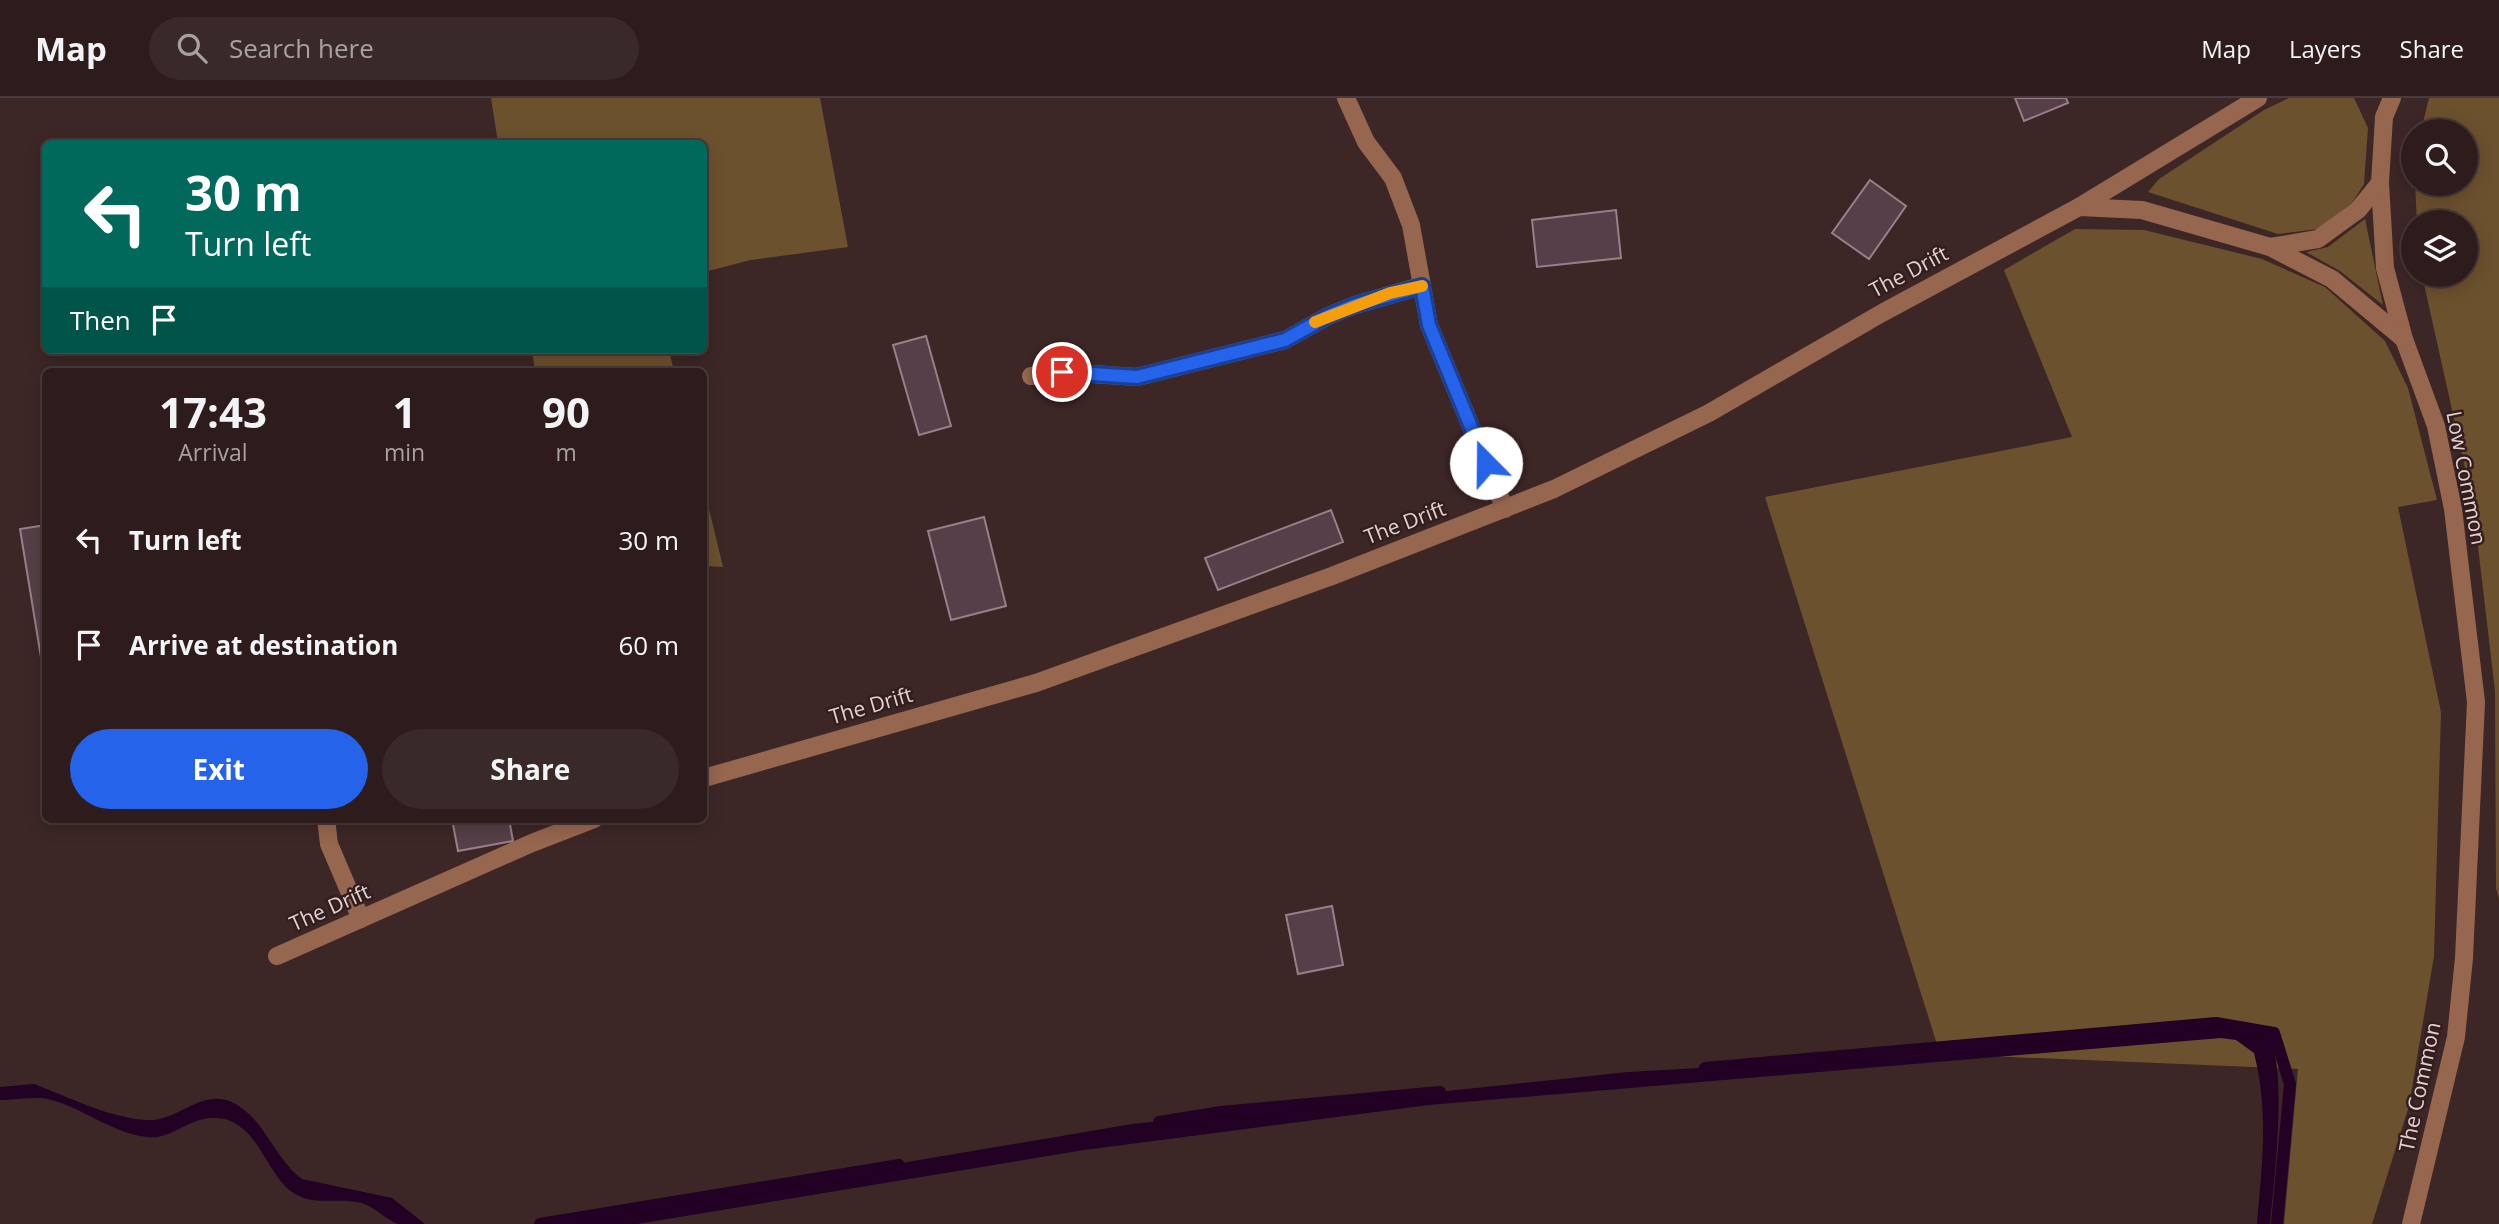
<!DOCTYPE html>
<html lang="en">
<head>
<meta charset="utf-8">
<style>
	:root { --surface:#2e1c1c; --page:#3a2929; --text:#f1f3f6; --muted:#a7a1a3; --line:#493a3b; --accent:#2563eb }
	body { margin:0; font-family:"Open Sans",sans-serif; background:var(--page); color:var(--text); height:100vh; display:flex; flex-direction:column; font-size:26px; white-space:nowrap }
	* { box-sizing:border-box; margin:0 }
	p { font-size:23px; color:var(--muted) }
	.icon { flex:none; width:38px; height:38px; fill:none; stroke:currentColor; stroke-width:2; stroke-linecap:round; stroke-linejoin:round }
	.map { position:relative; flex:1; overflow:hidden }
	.drawer { position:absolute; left:42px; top:270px; width:665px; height:455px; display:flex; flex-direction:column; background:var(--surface); border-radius:10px; box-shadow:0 4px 18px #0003,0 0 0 2px var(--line) }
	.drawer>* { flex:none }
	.hud { position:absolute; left:42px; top:42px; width:665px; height:214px; border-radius:10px; box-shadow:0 4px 18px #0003,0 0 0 2px var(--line); background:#00695c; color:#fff; overflow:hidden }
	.tools { position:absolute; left:2401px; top:21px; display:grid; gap:14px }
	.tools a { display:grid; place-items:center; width:77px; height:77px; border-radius:50%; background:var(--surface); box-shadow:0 4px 18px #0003,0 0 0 2px var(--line); font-size:35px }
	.pin { position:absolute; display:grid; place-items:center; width:60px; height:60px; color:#fff; margin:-30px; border:4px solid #fff; border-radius:50%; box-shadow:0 2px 7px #0007 }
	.me { position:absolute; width:77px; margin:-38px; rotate:338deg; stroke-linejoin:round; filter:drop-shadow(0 0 5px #0008) }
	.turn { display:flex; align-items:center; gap:24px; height:147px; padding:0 28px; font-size:32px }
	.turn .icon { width:91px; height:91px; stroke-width:2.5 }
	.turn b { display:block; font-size:49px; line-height:60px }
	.then { display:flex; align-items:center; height:66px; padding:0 28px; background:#0003; gap:14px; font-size:26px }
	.eta { display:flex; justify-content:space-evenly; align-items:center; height:119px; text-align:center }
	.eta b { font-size:42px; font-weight:700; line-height:49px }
	.cta { display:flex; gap:14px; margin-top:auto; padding:14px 28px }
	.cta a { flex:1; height:80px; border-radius:42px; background:var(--accent); color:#fff; font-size:28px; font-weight:700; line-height:80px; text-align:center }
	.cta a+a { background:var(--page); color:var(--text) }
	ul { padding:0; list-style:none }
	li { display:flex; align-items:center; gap:21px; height:105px; padding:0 28px }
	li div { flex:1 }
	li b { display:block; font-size:26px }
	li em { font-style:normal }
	header { display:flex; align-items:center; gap:42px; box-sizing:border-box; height:98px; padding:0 35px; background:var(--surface); border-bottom:2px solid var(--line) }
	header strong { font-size:33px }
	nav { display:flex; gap:38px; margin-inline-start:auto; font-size:24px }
	.search { width:490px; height:63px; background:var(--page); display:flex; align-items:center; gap:18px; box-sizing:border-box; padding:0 24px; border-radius:38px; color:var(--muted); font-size:26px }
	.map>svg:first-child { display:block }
	.green { fill:#6c512e }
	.water { fill:#220124 }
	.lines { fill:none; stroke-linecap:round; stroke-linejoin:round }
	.stream { stroke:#220124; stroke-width:12 }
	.building { fill:#563f48; stroke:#997f89; stroke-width:2 }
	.minor { stroke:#97664f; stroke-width:18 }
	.route-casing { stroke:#184099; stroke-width:18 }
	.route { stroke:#2563eb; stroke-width:12 }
	.slow { stroke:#f59e0b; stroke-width:12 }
	.labels { text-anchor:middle; stroke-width:5; stroke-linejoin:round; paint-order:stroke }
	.street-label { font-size:21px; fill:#e0d0d0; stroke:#331d1d }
</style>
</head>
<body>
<header>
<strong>Map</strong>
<div class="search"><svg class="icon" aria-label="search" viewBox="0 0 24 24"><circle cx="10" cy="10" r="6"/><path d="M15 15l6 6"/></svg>Search here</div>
<nav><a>Map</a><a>Layers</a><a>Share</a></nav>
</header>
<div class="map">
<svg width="2499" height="1126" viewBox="0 0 2499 1126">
	<rect width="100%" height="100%" fill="#3d2626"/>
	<g class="green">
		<path d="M491,0H820L848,149L751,162L704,174V46L498,45Z"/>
		<path d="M2289,0H2354L2368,30L2364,86L2352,105L2318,131L2278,136L2148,94L2159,81L2264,12Z"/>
		<path d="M2429,0H2499V801L2496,790L2495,593L2473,406L2422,177H2466V124H2417L2415,86H2466V33H2421Z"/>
		<path d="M2365,121L2383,207L2340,173L2306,154L2328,149Z"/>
		<path d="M2075,131L2144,132L2262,161L2325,189L2385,243L2408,290L2437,402L2398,409L2441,614L2434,858L2409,1008L2372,1126H2284L2298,971L1940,956L1765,399L2072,339L2004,172Z"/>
		<path d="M532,252H669L674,273H535Z"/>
		<path d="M704,390L723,469L704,468Z"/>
	</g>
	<g class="water">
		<path d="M2248,928C2253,930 2260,931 2264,934C2291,954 2273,1091 2270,1126H2257C2262,1066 2269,1014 2254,955L2236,942L2221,940L1429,1007L1084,1052L637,1126H542L1132,1026L1628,974L1911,958L2161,931Z"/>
		<path d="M34,986C69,999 109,1020 147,1022C176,1024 200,992 229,1003C264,1017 273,1060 302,1081L392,1100L425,1126C417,1126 405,1126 398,1126C386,1122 375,1109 362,1105C335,1098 310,1111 287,1090C265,1069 259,1034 228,1022C195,1011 174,1043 147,1039C111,1035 82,1009 48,1001C34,998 15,1002 0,1002V989Z"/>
	</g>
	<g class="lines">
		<g class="stream">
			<path d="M1705,970L2216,925L2274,935L2290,986L2277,1126"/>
			<path d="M1159,1024L1221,1014L1440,994"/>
			<path d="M540,1126L899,1067"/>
		</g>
	</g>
	<g class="building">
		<path d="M2015,0H2066L2068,5L2024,23Z"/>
		<path d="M1870,82L1906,108L1869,161L1832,135Z"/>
		<path d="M1616,112L1621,160L1537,169L1532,122Z"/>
		<path d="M926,238L951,328L919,337L893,247Z"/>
		<path d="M1331,412L1343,444L1218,492L1205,460Z"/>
		<path d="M984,419L1006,508L951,522L928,433Z"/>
		<path d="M46,427V590L20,431Z"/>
		<path d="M452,721H509L513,743L458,753Z"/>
		<path d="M1332,808L1343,867L1298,876L1286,817Z"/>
	</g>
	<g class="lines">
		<g class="minor">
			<path d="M1346,0L1366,44L1393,80L1411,127L1429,227L1505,411"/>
			<path d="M2258,0L2079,109L2142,112L2270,149"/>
			<path d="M2392,0L2384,19L2380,85L2385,170L2404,241L2436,328L2453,411L2476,604L2464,860L2456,939L2411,1126"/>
			<path d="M2380,85L2358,112L2318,141L2270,149L2332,181L2404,241"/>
			<path d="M1031,278L1062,274L1137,279L1285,242L1328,218L1355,207L1421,188"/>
			<path d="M704,680L1036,585L1332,478L1554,391L1709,315L1882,215L2079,109"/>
			<path d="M326,721L329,746L361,821"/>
			<path d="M277,858L532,745L594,721"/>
		</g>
	</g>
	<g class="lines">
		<defs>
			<path id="route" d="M1062,274L1137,279L1285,242L1328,218L1355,207L1422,188L1429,227L1486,365"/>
		</defs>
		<use href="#route" class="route-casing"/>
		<use href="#route" class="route"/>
		<path class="slow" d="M1315,224L1390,195L1422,188"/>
	</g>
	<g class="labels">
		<g class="street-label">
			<text transform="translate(1909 174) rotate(-28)" y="7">The Drift</text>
			<text transform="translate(2466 380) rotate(79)" y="7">Low Common</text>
			<text transform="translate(1405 425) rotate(-21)" y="7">The Drift</text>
			<text transform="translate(871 608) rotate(-16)" y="7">The Drift</text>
			<text transform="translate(330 810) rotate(-24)" y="7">The Drift</text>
			<text transform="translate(2420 989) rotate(-78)" y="7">The Common</text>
		</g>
	</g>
</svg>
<div class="tools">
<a><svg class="icon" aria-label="search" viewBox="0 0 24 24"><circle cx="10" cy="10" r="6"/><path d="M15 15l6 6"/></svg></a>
<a><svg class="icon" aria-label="layers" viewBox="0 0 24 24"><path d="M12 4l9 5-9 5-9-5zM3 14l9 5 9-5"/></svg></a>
</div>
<div class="pin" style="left:1062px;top:274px;background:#d93025"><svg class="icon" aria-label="arrive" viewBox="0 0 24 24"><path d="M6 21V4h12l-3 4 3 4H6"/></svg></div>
<svg class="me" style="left:1486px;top:365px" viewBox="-20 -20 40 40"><circle r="19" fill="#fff"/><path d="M0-13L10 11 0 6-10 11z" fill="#2563eb"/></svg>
<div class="hud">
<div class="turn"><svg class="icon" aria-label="left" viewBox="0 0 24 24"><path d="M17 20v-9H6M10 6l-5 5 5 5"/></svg><div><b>30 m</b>Turn left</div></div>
<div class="then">Then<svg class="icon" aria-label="arrive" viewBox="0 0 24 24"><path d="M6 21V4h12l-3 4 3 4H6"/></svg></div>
</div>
<section class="drawer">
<div class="eta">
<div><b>17:43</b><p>Arrival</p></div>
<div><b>1</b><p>min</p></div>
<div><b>90</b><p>m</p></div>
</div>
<ul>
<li><svg class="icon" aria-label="left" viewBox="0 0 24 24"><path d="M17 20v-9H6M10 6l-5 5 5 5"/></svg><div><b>Turn left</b></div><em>30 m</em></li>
<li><svg class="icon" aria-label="arrive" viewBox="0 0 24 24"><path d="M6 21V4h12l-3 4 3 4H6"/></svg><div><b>Arrive at destination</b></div><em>60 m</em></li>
</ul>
<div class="cta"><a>Exit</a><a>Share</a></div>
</section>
</div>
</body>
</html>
